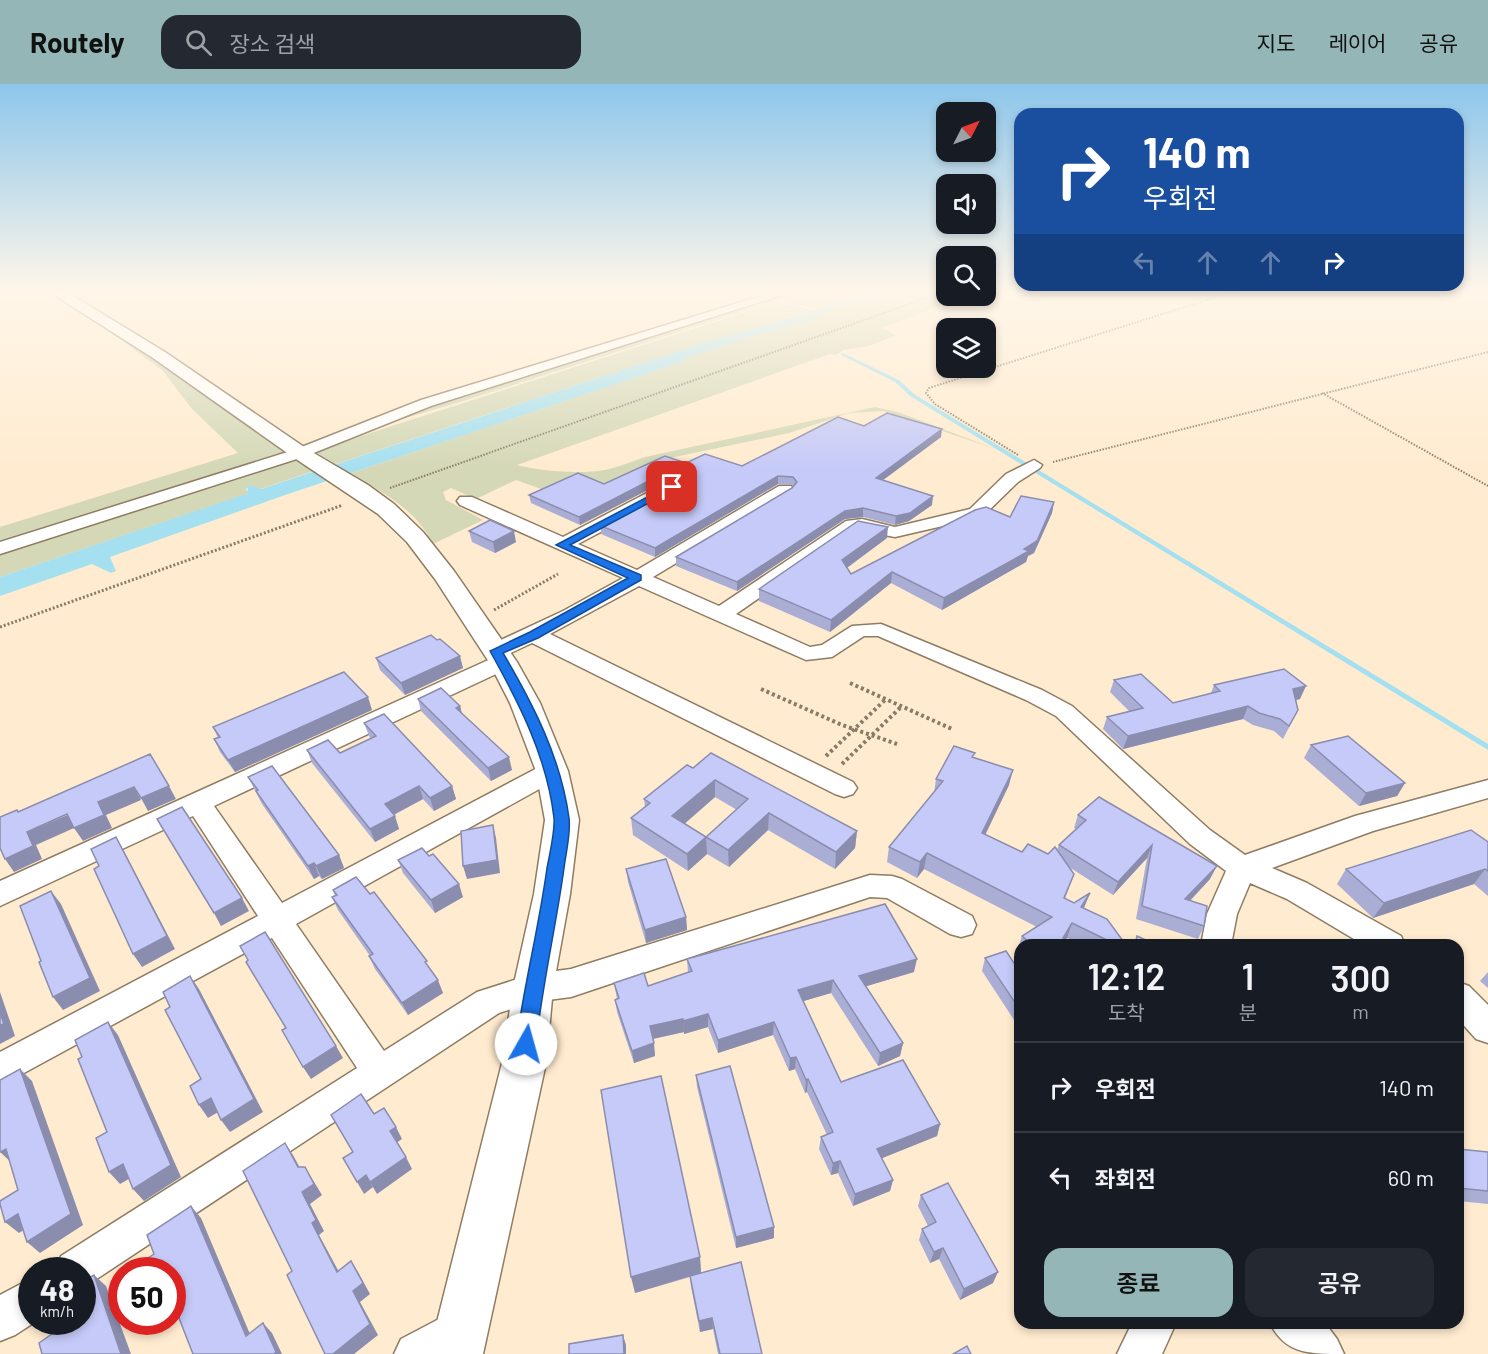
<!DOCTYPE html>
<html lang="ko">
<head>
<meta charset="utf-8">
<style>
	:root { --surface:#171b24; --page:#242831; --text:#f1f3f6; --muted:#9ea1a6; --line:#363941; --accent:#94b6b6 }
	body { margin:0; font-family:Barlow,"Noto Sans KR",sans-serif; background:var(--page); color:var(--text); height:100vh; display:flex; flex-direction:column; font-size:22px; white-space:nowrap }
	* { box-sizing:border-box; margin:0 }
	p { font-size:20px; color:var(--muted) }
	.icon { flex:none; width:33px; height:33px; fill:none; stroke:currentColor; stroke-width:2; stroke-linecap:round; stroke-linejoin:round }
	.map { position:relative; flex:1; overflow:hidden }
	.drawer { position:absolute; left:1014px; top:855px; width:450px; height:390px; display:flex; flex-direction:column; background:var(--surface); border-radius:18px; box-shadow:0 3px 9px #0003 }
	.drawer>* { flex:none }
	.banner { position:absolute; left:1014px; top:24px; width:450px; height:183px; border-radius:18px; box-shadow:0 3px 9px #0003; background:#1a4fa0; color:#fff; overflow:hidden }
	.needle { width:39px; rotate:48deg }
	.buttons { position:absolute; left:936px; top:18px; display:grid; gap:12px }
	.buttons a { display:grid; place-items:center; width:60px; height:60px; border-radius:12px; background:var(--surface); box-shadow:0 3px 9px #0003; font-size:30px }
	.speed { position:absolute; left:18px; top:1173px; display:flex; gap:12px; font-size:30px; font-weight:700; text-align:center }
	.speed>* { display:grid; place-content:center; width:78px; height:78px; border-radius:50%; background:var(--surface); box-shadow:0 3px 9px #0003; line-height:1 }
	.speed small { font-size:15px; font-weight:400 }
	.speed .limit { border:9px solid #d22; background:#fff; color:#111 }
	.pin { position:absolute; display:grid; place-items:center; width:51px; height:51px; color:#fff; margin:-26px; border-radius:12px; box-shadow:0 3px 9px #0006 }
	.me { position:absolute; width:66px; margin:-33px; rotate:7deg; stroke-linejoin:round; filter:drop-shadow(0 0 4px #0008) }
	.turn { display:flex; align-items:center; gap:21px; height:126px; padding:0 30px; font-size:27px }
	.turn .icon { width:78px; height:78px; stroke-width:2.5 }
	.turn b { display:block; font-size:42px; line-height:51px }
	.lanes { display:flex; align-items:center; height:57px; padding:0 30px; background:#0003; justify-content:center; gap:30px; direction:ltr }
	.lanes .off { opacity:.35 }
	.eta { display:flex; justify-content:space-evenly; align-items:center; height:102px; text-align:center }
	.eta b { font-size:36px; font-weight:600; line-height:42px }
	.button { display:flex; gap:12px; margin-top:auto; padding:12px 30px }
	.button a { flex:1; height:69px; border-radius:18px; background:var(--accent); color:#111; font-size:24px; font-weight:600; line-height:69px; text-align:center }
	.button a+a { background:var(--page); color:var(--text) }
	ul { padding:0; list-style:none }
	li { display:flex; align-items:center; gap:18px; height:90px; padding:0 30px; border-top:2px solid var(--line) }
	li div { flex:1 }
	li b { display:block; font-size:22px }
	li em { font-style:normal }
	header { display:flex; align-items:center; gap:36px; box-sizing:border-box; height:84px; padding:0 30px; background:var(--accent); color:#111 }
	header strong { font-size:28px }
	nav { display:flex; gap:33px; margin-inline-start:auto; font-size:21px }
	.search { width:420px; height:54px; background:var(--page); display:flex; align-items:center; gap:15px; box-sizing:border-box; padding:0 21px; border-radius:18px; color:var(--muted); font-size:22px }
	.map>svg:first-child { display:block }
	.green { fill:#d4d8b7 }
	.water { fill:#a5e0f0 }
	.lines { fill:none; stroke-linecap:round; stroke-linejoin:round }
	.stream { fill:#a5e0f0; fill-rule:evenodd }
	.minor-casing { stroke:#8e7c63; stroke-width:3 }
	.major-casing { stroke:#8e7c63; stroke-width:3 }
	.path-far2 { stroke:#887b68; stroke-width:2; stroke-dasharray:1.5 1.5; stroke-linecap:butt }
	.path-far1 { stroke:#887b68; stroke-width:3; stroke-dasharray:2 2; stroke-linecap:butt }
	.path { stroke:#887b68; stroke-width:4; stroke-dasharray:3 3; stroke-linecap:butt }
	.minor { fill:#fff; fill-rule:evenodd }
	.major { fill:#fff; fill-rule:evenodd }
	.wall { fill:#aaaed5; fill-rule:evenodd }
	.shaded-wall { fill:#8b8dae }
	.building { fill:#c6caf8; stroke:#8b8dae; stroke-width:1.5; fill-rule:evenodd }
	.route { fill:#1a73e8; stroke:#114b97; stroke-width:1.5 }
</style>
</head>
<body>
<header>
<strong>Routely</strong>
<div class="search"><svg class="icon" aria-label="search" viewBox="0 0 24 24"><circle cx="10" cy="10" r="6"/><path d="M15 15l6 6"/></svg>장소 검색</div>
<nav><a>지도</a><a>레이어</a><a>공유</a></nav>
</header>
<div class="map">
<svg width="1488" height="1270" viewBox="0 0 1488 1270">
	<rect width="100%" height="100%" fill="#ffebcf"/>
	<g class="green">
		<path d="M792,207H807L457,319L364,346L428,320Z"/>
		<path d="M815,207H867L849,211L819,225L790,219L792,218L787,216Z"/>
		<path d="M904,207H946V212H966L882,244L896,251L869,262L843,266L836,271L830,270L517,381C538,387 588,391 609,385C621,382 633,377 645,373L875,323L898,328L998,366L884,327L849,329L789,349L665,375L602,403L547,407L516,396L476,415L451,404L443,408L446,416L483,436L433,460C415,424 384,410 351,389L684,277L683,275L755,251L809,238L822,230Z"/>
		<path d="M774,219L807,228L713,256L336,380L314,367Z"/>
		<path d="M124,258L132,259L289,370L0,460V443L238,369L192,325L163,287Z"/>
		<path d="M295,374L314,387L260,405L246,402L247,410L0,493V467Z"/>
	</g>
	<path class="water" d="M867,207H904L822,230L809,238L755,251L684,275L685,277L285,411L110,473L116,487L111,489L92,480L0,512V493L246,410L248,405L245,402L249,401L261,405L713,256L819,225L849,211Z"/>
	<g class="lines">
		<g class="stream">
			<path d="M759,207H763L765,209L762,210Z"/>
			<path d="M778,219L811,226L813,227L811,228L777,221Z"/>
			<path d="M841,269H843L899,296L914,310L1488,660V666L910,312L895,298L841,271Z"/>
		</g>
		<defs>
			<g id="minor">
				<path d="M777,207H795L431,322L306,372L0,470V458L294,366L421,316Z"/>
				<path d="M1034,376L1042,381L1040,384L1018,398L982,433L895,453L857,446L736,530L810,563L822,561L852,542L881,540L1042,606L1072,622L1210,746L1245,771L1355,732L1488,696V714L1373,747L1272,784L1307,799L1401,852L1405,861H1364L1287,815L1250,799L1237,830L1231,861H1201L1207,830L1226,787L1190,760L1056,632L1026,616L878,552H864L832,573L806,576L639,502L550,550L853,698L857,704L853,710L844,713L835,710L532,559L504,572L511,573L514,578L511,583L214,722L282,819L543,681L552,678L561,681L565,687L561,693L296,840L384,967L477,908L533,890L571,885L870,791L892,792L902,795L972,832L976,841L972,850L961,853L950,850L887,814L870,813L571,913L533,918L499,929L89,1200L82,1203V1186H55L61,1172L357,984L272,854L0,1002V968L258,832L193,732L0,822V797L495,573L488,572L485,567L488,562L563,527L623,494L460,421L457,417L460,413H472L563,453L666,399H678L680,403L678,407L578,460L637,486L779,402H791L794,406L791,410L653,493L719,522L846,437L862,435L895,443L970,425L1006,390Z"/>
				<path d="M1458,898L1469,902L1488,921V959L1476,955L1458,935Z"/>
				<path d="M32,1194V1238H35L15,1251L0,1257V1211Z"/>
				<path d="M458,1225L473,1231L479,1246L473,1261L458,1270H394L401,1255Z"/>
				<path d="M1132,1239H1176L1162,1270H1117Z"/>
				<path d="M1270,1239H1325L1337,1255L1344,1270C1309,1270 1285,1270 1270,1239Z"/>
			</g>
			<path id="major" d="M48,207H65L165,268L307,365L368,401L394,420L423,448L454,487L517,578L540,619L568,687L579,736L570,810L553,904L546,979L483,1270H429L502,979L513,904L534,810L545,736L536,687L510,619L489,578L435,495L407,458L378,430L293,373L153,274Z"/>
		</defs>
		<use href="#minor" class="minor-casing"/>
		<use href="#major" class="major-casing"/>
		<g class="path-far2">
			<path d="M1322,309L1488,402"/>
			<path d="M1018,371L935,320L926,309L929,304L1235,207"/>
			<path d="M1053,378L1488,268"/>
			<path d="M390,404L946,207"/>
		</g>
		<g class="path-far1">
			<path d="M494,526L558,490"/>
			<path d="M0,543L343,421"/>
		</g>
		<g class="path">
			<path d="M850,599L952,645"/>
			<path d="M761,605L842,641L897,660"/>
			<path d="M826,672L886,615"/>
			<path d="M842,680L902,622"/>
		</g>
		<use href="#minor" class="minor"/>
		<use href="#major" class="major"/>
	</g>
	<g class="wall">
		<path d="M864,342L941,353L883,396L932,421L909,437L895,441L863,433L845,435L737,507L676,482V473L792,404L794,402L793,401L778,400L655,473L601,450V442L679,401L680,398L665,397L580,441L531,419L529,411L604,400L686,379L742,382Z"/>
		<path d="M1054,418L1052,429L1034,469L1028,472L1026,478L942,526L891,499L830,548L759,517V505L887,454L847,484L851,490Z"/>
		<path d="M469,447L516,458L495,469L472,458Z"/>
		<path d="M437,556L463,584L405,611L380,586L376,574Z"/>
		<path d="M1114,596L1173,619L1211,609L1214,601L1300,615L1296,616L1298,626L1283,655L1274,647L1253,641L1243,635L1123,665L1103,645L1107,633L1129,627L1110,608Z"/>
		<path d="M418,615L460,622L462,630L512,686L491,697L421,627Z"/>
		<path d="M372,626L235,688L220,668L214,655L218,654L213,643Z"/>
		<path d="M364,639L452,702L456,715L434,727L423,715L394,731L399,745L375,758L312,679L307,666L340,669L371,655L369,652Z"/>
		<path d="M1311,661L1405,699L1397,712L1359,722L1304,674Z"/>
		<path d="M974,673L1009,701L985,750L1022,768L1048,770L1057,766L1059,761L1076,745L1074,744L1078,731L1099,713L1210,795L1190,817L1204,842L1198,855L1136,835L1147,774L1113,811L1069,783L1074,790L1065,815L1084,824L1126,861H1081L1067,854L1065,856L1073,861H1020V870L1017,867L1022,852L1037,843L924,785L917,794L887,778L889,763L934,709L936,695Z"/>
		<path d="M693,684L857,747L855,764L835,785L768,746L729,783L707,770L688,787L633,751L631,734L645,723L644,715ZM715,713L737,726L706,753L685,739Z"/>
		<path d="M248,693L339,771L344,784L322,795L319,792L314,795L262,720Z"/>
		<path d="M1488,758V812L1474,800L1373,834L1337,800L1346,785Z"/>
		<path d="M398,776L463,813L435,829L403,789Z"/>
		<path d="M626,785L686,833L687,846L646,859L628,798Z"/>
		<path d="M333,806L430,884L443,909L408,931L375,885L369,872H370L338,826L332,813L335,812Z"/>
		<path d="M985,874L1020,888V945L982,887Z"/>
		<path d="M687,875L914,888L866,902L903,959L900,972L878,982L831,909L803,917L841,998L940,1040L937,1052L882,1074L893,1096L890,1107L853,1122L838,1089L831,1091L819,1065L821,1053L827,1051L807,1008L805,1009L795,985L789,987L773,951L718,969L708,943L684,950V948L653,955L655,972L634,979L617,928L615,916L617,915L614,899L648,902L688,889Z"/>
		<path d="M1488,888V904L1480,897Z"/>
		<path d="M696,991L774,1143V1154L736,1164L697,1003Z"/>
		<path d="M1458,1065L1488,1068V1120L1458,1117Z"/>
		<path d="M921,1111L993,1199L960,1216L939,1175L930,1179L919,1156L922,1145L928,1142L918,1122Z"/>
		<path d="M700,1173L701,1189L762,1270H718L713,1245L700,1248L691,1203L690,1193L635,1209Z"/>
	</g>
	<g class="shaded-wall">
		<path d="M942,345L941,353L875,402L876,394Z"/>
		<path d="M664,389L665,397L580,441L579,433Z"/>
		<path d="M778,392V400L655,473V464Z"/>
		<path d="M933,412L932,421L909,437L895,441L896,432Z"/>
		<path d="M1054,418L1052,429L1034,469L1028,472L1026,478L942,526L944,514L1024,465Z"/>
		<path d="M863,424V433L845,435L737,507V498L845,427Z"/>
		<path d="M888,443L887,454L841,488L842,476Z"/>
		<path d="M514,447L516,458L495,469L493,458Z"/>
		<path d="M892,488L891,499L830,548L831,536Z"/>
		<path d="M460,572L463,584L405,611L401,599Z"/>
		<path d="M1306,602L1300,615L1287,618L1293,605Z"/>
		<path d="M368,613L372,626L235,688L228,676Z"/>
		<path d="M460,622L463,634L456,624Z"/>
		<path d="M1248,622L1243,635L1123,665L1128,652Z"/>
		<path d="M509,673L512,686L491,697L488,684Z"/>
		<path d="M1013,686L1009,701L979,764L982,749Z"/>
		<path d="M715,696V713L674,749L672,732Z"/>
		<path d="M1405,699L1397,712L1359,722L1366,709Z"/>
		<path d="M169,702L176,715L148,727L141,714Z"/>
		<path d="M419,702L423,715L389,733L385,720Z"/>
		<path d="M452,702L456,715L434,727L430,714Z"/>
		<path d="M134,703L141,716L106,731L112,744L83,757L74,744L36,761L42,775L14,788L5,775L27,748Z"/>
		<path d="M769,729L768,746L729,783L728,766Z"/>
		<path d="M395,732L399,745L375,758L370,745Z"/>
		<path d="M493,741L496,754L500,789L467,795L463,782Z"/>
		<path d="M857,747L855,764L835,785L836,768Z"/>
		<path d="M116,753L124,767L175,865L142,883L133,870Z"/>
		<path d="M706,753L707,770L688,787L687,770Z"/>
		<path d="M1152,761L1147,774L1113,811L1118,798Z"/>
		<path d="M927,769L924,785L917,794L920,778Z"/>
		<path d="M339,771L344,784L322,795L316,782Z"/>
		<path d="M314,779L319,792L314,795L308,782Z"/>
		<path d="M1217,782L1210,795L1179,828L1185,815Z"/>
		<path d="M1485,785L1474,800L1373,834L1384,819Z"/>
		<path d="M459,800L463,813L435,829L431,816Z"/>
		<path d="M51,807L61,820L100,907L63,926L53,913Z"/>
		<path d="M1090,809L1084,824L1081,823Z"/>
		<path d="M242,814L249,827L221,842L214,829Z"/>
		<path d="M686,833L687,846L646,859L645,846Z"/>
		<path d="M1072,839L1067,854L1062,861L1063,854Z"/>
		<path d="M917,875L914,888L857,905L859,892Z"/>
		<path d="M190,892L199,905L263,1028L230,1048L221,1036Z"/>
		<path d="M438,896L443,909L408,931L402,919Z"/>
		<path d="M833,896L831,909L797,919L798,906Z"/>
		<path d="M0,908L15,952L0,960Z"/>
		<path d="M708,930V943L684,950L683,937Z"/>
		<path d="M683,935L684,948L652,955L650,942Z"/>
		<path d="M108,938L118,951L181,1093L144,1117L133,1105Z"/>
		<path d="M774,938L773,951L718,969V956Z"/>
		<path d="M654,959L655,972L634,979L632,967Z"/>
		<path d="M903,959L900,972L878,982L880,969Z"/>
		<path d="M336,962L343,974L311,995L303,983Z"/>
		<path d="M796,973L795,985L789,987L790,974Z"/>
		<path d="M20,985L32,997L83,1141L40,1169L27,1158Z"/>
		<path d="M808,995L807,1008L805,1009L806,996Z"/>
		<path d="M211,1014L220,1027L208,1034L199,1021Z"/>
		<path d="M940,1040L937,1052L875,1077L877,1065Z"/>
		<path d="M396,1043L402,1055L396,1059L390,1047Z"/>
		<path d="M285,1059L293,1071L306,1095L298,1083Z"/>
		<path d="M6,1065L13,1080L0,1068Z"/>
		<path d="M406,1073L412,1085L377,1110L370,1098Z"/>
		<path d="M840,1077L838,1089L831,1091L833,1079Z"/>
		<path d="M123,1080L134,1092L120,1100L109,1088Z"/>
		<path d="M305,1083L322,1111L310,1120L324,1147L319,1151L345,1199L337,1188L312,1139L302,1108Z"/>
		<path d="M366,1091L373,1103L364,1110L357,1098Z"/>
		<path d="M893,1096L890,1107L853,1122L855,1110Z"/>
		<path d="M191,1122L201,1134L255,1262L246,1252Z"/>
		<path d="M18,1130L31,1141L19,1149L5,1138Z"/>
		<path d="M774,1143V1154L736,1164V1153Z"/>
		<path d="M943,1164L939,1175L930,1179L934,1168Z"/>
		<path d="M700,1173L701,1189L635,1209L631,1193Z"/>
		<path d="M351,1177L358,1188L370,1210L360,1218L378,1251L354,1270H333L353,1207Z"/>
		<path d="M998,1188L993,1199L960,1216L964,1205Z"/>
		<path d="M94,1191L106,1202L131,1270H121Z"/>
		<path d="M712,1234L713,1245L700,1248L699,1237Z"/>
		<path d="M263,1239L272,1249L282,1270H274Z"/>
		<path d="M623,1251L626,1261V1270H624Z"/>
	</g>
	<g class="building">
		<path d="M887,329L942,345L876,394L933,412L910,429L896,432L863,424L845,427L737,498L676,473L792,404L797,398L793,393L778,392L655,464L601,442L679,401L682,396L680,390L664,389L579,433L529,411L578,389L604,400L665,372L686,379L705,370L742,382L838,333L864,342Z"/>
		<path d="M1021,412L1054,418L1037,457L1024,465L1029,467L944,514L892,488L831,536L759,505L858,437L888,443L842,476L851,490L975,426L986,423L1010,433Z"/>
		<path d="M490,436L514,447L493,458L469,447Z"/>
		<path d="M431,551L437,556L440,555L460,572L401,599L376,574Z"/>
		<path d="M1284,585L1306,602L1293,605L1298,626L1289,642L1280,635L1259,629L1248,622L1128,652L1107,633L1143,624L1114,596L1141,590L1173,619L1220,607L1214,601Z"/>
		<path d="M344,588L368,613L228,676L214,655L220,653L213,643Z"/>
		<path d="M441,604L460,622L456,624L509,673L488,684L418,615Z"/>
		<path d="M384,630L452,702L430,714L419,702L385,720L395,732L370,745L307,666L328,656L340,669L376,652L364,639Z"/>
		<path d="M1348,652L1405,699L1366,709L1311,661Z"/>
		<path d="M954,662L975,669L972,673L1013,686L982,749L1022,768L1028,760L1048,770L1055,763L1074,790L1064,814L1074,819L1090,809L1081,823L1107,835L1126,861H1117L1072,839L1063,854L1073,861H1027L1025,859L1029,858L1022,852L1052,833L927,769L920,778L889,763L943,697L936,695Z"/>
		<path d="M711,669L857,747L836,768L769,729L728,766L706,753L687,770L631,734L650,719L644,715L687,681L693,684ZM715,696L748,715L706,753L672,732Z"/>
		<path d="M150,670L169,702L141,714L134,703L98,718L104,731L74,744L67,730L27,748L33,762L5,775L0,764V733L17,726L18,728Z"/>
		<path d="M272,682L339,771L316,782L314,779L308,782L256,707L258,706L248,693Z"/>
		<path d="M1099,713L1217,782L1185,815L1207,822L1204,842L1142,822L1152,761L1118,798L1059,761L1086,736L1078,731Z"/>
		<path d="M182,723L242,814L214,829L157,735Z"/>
		<path d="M493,741L497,776L463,782L461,747Z"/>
		<path d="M1471,746L1488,758V787L1485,785L1384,819L1346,785Z"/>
		<path d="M116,753L167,852L133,870L94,785L99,782L91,765Z"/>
		<path d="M422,764L429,772L433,770L459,800L431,816L398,776Z"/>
		<path d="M666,775L686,833L645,846L626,785Z"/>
		<path d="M356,793L370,810L374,808L427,877L425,878L438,896L402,919L369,872L373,870L332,813L337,811L333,806Z"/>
		<path d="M51,807L90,894L53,913L39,878L41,877L20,822Z"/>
		<path d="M885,820L917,875L859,892L903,959L880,969L833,896L798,906L841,998L903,976L940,1040L877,1065L893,1096L855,1110L840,1077L833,1079L821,1053L833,1048L808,995L806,996L796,973L790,974L774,938L718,956L708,930L683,937V935L650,942L654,959L632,967L615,916L619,914L614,899L644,889L648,902L692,887L687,875Z"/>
		<path d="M265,848L336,962L303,983L282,946L286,944L246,878L248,876L240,862Z"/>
		<path d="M1137,852L1156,861H1135Z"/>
		<path d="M1006,867L1020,888V926L985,874Z"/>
		<path d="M190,892L254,1015L221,1036L211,1014L199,1021L190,1002L201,995L165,926L170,923L163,908Z"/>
		<path d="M0,929L4,940L0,941Z"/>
		<path d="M108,938L171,1081L133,1105L123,1080L109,1088L96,1054L107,1048L78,975L82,973L75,956Z"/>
		<path d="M730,982L774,1143L736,1153L696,991Z"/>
		<path d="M20,985L71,1130L27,1158L18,1130L5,1138L0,1120V1117L18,1106L6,1065L0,1068V996Z"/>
		<path d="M661,992L700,1173L631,1193L601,1006Z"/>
		<path d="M361,1010L374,1030L384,1024L396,1043L390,1047L406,1073L370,1098L366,1091L357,1098L343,1074L353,1068L331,1031Z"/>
		<path d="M285,1059L298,1083H305L314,1100L302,1108L316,1136L312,1139L337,1188L351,1177L363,1199L353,1207L370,1240L333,1270H325L287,1191L292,1187L243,1087Z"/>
		<path d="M1458,1065L1488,1068V1107L1458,1104Z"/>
		<path d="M948,1099L998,1188L964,1205L943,1164L934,1168L922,1145L936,1138L921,1111Z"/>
		<path d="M191,1122L246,1252L263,1239L276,1268L274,1270H193L172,1216V1186H149L145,1176L154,1170L147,1151Z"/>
		<path d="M741,1178L762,1270H720L712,1234L699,1237L690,1192Z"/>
		<path d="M94,1191L121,1270H42L39,1259L59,1245L56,1238H82V1198Z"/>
		<path d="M623,1251L624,1270H569V1260Z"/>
		<path d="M967,1262L971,1270H953Z"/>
	</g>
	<linearGradient id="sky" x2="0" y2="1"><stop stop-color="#8dc6eb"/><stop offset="0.54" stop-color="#fff6e9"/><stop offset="1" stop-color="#fff6e9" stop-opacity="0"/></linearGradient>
	<rect width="1488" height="385" fill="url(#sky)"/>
	<path class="route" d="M672,400L677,403L675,405L570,461L641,491V496L538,554L503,569C533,620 561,674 569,734C571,749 566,768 564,784C556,843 542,901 536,960L533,966L526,969L519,966L516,960C524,901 539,843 547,784C550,768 555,749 554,734C547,673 519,619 490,567L530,548L628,494L556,461Z"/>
</svg>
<div class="buttons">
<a><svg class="needle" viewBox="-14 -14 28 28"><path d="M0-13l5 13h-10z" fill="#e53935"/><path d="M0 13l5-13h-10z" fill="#9ea1a6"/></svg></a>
<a><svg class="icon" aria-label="sound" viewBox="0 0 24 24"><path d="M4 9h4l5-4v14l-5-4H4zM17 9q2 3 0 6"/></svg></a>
<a><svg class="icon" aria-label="search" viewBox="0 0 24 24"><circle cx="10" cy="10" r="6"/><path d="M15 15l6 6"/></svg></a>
<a><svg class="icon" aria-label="layers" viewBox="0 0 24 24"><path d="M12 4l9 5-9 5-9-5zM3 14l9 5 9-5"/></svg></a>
</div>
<div class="speed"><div>48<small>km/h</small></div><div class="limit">50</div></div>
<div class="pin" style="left:672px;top:403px;background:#d93025"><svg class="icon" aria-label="arrive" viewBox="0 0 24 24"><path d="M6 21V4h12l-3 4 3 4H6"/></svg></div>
<svg class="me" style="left:526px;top:960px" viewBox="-20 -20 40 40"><circle r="19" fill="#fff"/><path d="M0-13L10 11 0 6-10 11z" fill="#1a73e8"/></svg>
<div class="banner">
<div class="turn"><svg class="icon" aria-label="right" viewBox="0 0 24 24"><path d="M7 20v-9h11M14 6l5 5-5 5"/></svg><div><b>140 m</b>우회전</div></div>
<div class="lanes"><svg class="icon off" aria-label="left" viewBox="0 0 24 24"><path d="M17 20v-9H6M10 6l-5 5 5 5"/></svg><svg class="icon off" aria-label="ahead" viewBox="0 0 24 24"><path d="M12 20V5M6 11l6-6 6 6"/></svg><svg class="icon off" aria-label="ahead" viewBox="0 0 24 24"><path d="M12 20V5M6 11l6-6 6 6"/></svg><svg class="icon" aria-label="right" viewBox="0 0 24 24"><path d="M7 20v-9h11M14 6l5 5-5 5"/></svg></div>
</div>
<section class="drawer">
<div class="eta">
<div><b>12:12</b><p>도착</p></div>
<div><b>1</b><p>분</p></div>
<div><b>300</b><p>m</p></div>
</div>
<ul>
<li><svg class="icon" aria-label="right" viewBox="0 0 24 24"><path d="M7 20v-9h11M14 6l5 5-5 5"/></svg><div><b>우회전</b></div><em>140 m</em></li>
<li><svg class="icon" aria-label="left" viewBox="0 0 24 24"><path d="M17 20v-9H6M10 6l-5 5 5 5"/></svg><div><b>좌회전</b></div><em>60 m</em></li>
</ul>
<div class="button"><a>종료</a><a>공유</a></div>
</section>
</div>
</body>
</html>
